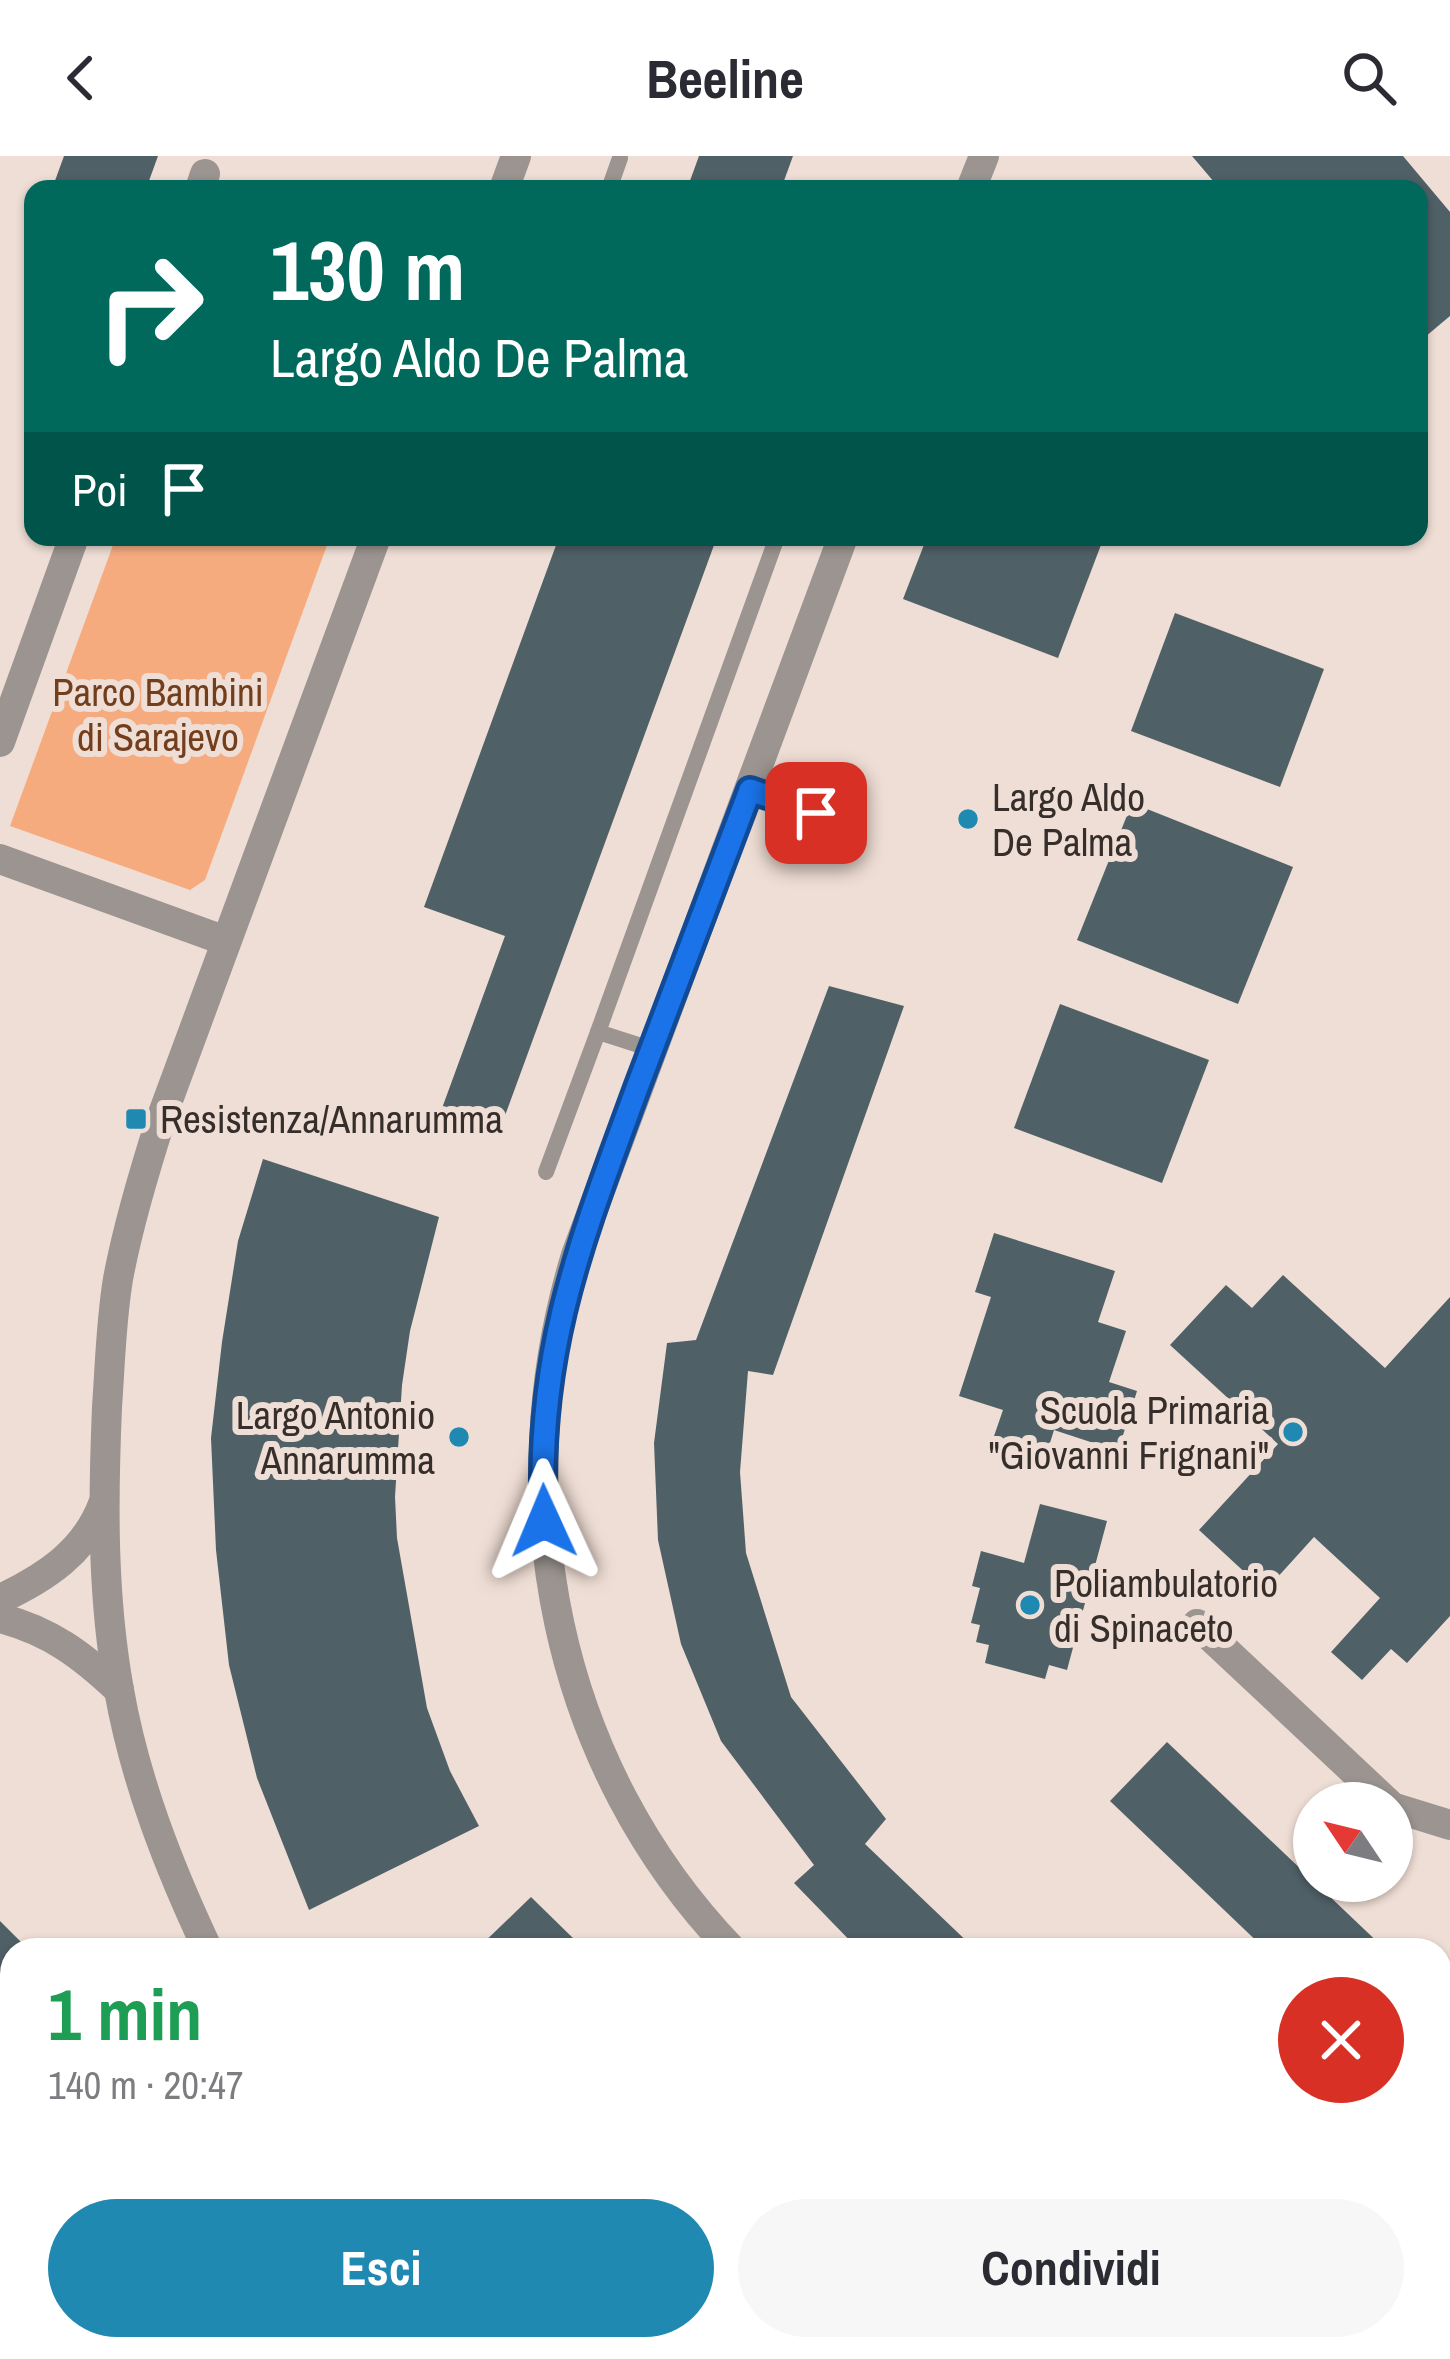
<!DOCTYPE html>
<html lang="it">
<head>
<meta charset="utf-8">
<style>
	:root { --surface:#fff; --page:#f7f7f7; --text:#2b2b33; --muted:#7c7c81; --accent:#2089b1 }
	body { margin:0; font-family:"Archivo Narrow",sans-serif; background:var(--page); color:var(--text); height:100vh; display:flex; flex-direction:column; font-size:45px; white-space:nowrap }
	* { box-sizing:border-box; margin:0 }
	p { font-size:39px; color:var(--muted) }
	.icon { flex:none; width:66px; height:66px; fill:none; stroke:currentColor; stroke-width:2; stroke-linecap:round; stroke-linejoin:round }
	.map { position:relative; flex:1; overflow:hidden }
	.side { position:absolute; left:0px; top:1782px; width:1452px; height:423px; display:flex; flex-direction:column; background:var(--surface); border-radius:36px 36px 0 0; box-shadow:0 3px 9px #0004 }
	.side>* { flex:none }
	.guide { position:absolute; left:24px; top:24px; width:1404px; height:366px; border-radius:24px; box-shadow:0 3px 9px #0004; background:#00695c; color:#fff; overflow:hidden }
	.needle { width:78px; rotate:305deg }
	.tools { position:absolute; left:1293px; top:1626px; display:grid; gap:24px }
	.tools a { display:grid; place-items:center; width:120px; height:120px; border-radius:50%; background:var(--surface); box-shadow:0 3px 9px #0004; font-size:60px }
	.pin { position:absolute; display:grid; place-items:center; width:102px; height:102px; color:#fff; margin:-51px; border-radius:24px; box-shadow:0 6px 18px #0006 }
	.me { position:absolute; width:132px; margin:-66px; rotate:359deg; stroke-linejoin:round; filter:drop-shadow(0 0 9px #0008) }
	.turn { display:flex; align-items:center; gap:42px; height:252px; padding:0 48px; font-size:54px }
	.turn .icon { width:156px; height:156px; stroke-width:2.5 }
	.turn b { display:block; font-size:84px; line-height:102px }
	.then { display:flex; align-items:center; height:114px; padding:0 48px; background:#0003; gap:24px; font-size:45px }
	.round { display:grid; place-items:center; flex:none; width:126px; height:126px; border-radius:63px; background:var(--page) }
	.summary { display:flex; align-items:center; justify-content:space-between; height:204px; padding:0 48px }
	h1 { font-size:72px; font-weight:800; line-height:90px; color:#1e9e55 }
	.action { display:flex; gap:24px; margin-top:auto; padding:24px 48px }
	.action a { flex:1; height:138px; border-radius:72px; background:var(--accent); color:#fff; font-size:48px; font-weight:800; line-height:138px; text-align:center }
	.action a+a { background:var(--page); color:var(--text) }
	header { display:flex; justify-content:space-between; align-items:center; height:156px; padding:0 48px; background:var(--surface); font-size:54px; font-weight:800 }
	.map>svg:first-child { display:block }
	.green { fill:#f6ab7f }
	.building { fill:#506067 }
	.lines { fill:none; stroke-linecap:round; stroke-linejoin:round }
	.service { stroke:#9b9490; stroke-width:16 }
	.minor { stroke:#9b9490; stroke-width:30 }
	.tertiary { stroke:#9b9490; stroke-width:30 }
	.route-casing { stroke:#114b97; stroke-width:30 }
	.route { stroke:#1a73e8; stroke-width:21 }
	.poi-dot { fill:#2089b1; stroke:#efded5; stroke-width:4.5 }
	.labels { text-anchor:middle; stroke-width:12; stroke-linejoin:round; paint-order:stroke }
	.park-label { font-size:39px; fill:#733e1c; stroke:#efded5 }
	.poi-label { font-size:39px; fill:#352e2b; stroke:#efded5; text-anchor:start }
</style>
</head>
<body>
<header><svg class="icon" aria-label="back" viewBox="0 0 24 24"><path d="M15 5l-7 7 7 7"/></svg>Beeline<svg class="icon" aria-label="search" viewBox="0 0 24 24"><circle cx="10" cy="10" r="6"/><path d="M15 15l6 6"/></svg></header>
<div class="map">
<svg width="1450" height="2203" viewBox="0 0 1450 2203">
	<rect width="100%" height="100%" fill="#efded5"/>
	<g class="green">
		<path d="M116,381H330L205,724L190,734L10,670Z"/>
		<path d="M12,2075V2193H458L468,2203H0V2087Z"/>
	</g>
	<g class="building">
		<path d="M64,0H158L146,33H52Z"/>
		<path d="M699,0H793L781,33H687Z"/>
		<path d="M1192,0H1403L1450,56V160L1419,186V33H1220Z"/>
		<path d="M559,381H717L499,976L441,955L505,780L424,751Z"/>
		<path d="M927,381H1104L1058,502L903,443Z"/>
		<path d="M1175,457L1324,513L1280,631L1131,575Z"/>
		<path d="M1132,647L1293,711L1238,848L1077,784Z"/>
		<path d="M829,830L904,850L773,1219L748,1215L740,1316L746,1397L791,1541L886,1663L865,1688L976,1794H859L794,1727L814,1709L721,1585L681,1488L658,1384L654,1287L667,1187L696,1184Z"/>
		<path d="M1060,848L1209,904L1162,1027L1014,972Z"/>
		<path d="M263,1003L439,1061L410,1175L402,1229L395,1341L397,1382L427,1552L450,1615L479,1670L309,1754L257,1622L229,1509L216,1394L211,1282L222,1186L238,1085Z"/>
		<path d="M994,1077L1115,1115L1098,1166L1126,1175L1109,1226L1137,1235L1118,1295L1054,1274L1046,1300L993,1283L1003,1254L959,1240L991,1141L975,1136Z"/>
		<path d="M1283,1119L1385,1212L1450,1141V1460L1407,1507L1391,1493L1362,1524L1331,1496L1380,1442L1314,1381L1265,1435L1199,1374L1278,1288L1170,1189L1226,1129L1252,1152Z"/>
		<path d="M1040,1348L1107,1365L1067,1514L1049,1509L1045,1523L985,1507L989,1489L976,1486L980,1469L971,1467L980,1432L972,1430L981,1395L1024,1407Z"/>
		<path d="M1167,1586L1386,1794H1266L1110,1645Z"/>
		<path d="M531,1741L577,1786L569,1794H476Z"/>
		<path d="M0,1765L29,1794H12V1821L6,1826L12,1832V1935L0,1947Z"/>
		<path d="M793,2193H927L938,2203H803Z"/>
	</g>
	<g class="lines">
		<g class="service">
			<path d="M609,33L620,2"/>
			<path d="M750,634L849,669"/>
			<path d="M651,893L598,876L777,381"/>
			<path d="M546,1016L598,876"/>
		</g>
		<g class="minor">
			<path d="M200,33L205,18"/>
			<path d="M0,586L74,381"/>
			<path d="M0,703L226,785"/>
			<path d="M0,1443C45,1422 85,1396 103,1348"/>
			<path d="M0,1462C50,1475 82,1499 119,1534"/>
			<path d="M1197,1468L1388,1647"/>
			<path d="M1392,1651L1450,1669"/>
			<path d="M1440,2102L1450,2091"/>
			<path d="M1345,2203L1354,2193"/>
		</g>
		<g class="tertiary">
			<path d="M504,33L516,0"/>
			<path d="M971,33L984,0"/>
			<path d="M208,1794C169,1711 135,1625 119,1534C102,1440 103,1346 107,1251C110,1209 111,1165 118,1123C128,1069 144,1016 161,963L376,381"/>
			<path d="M732,1794C554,1609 502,1342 576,1099L843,381"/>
			<path d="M508,2193L519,2203"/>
			<path d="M1153,2193L1163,2203"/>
		</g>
	</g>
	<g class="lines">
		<defs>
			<path id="route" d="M544,1365C535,1197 581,1085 637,932C674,832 712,733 750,634L816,657"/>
		</defs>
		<use href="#route" class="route-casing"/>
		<use href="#route" class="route"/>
	</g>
	<g class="poi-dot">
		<circle cx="968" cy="663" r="12"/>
		<rect x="124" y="951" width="24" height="24" rx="6"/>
		<circle cx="1293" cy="1276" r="12"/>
		<circle cx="459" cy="1281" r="12"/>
		<circle cx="1030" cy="1449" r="12"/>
	</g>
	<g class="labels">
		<g class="park-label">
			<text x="158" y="550">Parco Bambini<tspan x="158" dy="45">di Sarajevo</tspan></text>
		</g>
		<g class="poi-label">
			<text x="992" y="655">Largo Aldo<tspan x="992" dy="45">De Palma</tspan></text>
			<text x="160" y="977">Resistenza/Annarumma</text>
			<text x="1269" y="1268" text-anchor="end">Scuola Primaria<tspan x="1269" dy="45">"Giovanni Frignani"</tspan></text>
			<text x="435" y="1273" text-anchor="end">Largo Antonio<tspan x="435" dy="45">Annarumma</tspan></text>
			<text x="1054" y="1441">Poliambulatorio<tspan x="1054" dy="45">di Spinaceto</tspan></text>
		</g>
	</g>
</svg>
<div class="tools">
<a><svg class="needle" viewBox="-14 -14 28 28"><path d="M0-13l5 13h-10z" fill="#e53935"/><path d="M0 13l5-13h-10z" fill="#7c7c81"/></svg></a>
</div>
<div class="pin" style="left:816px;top:657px;background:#d93025"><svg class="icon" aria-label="arrive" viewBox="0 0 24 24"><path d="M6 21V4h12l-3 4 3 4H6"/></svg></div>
<svg class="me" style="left:544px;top:1365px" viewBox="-20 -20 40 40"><path d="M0-17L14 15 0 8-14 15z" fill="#1a73e8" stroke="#fff" stroke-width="4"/></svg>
<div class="guide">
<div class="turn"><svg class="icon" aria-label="right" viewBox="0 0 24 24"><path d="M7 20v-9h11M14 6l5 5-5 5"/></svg><div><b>130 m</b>Largo Aldo De Palma</div></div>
<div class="then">Poi<svg class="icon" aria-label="arrive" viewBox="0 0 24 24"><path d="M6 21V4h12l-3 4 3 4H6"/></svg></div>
</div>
<section class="side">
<div class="summary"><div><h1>1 min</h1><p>140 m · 20:47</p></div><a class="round" style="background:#d93025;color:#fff"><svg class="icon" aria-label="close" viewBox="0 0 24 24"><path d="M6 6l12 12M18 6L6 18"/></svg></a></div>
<div class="action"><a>Esci</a><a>Condividi</a></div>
</section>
</div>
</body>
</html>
